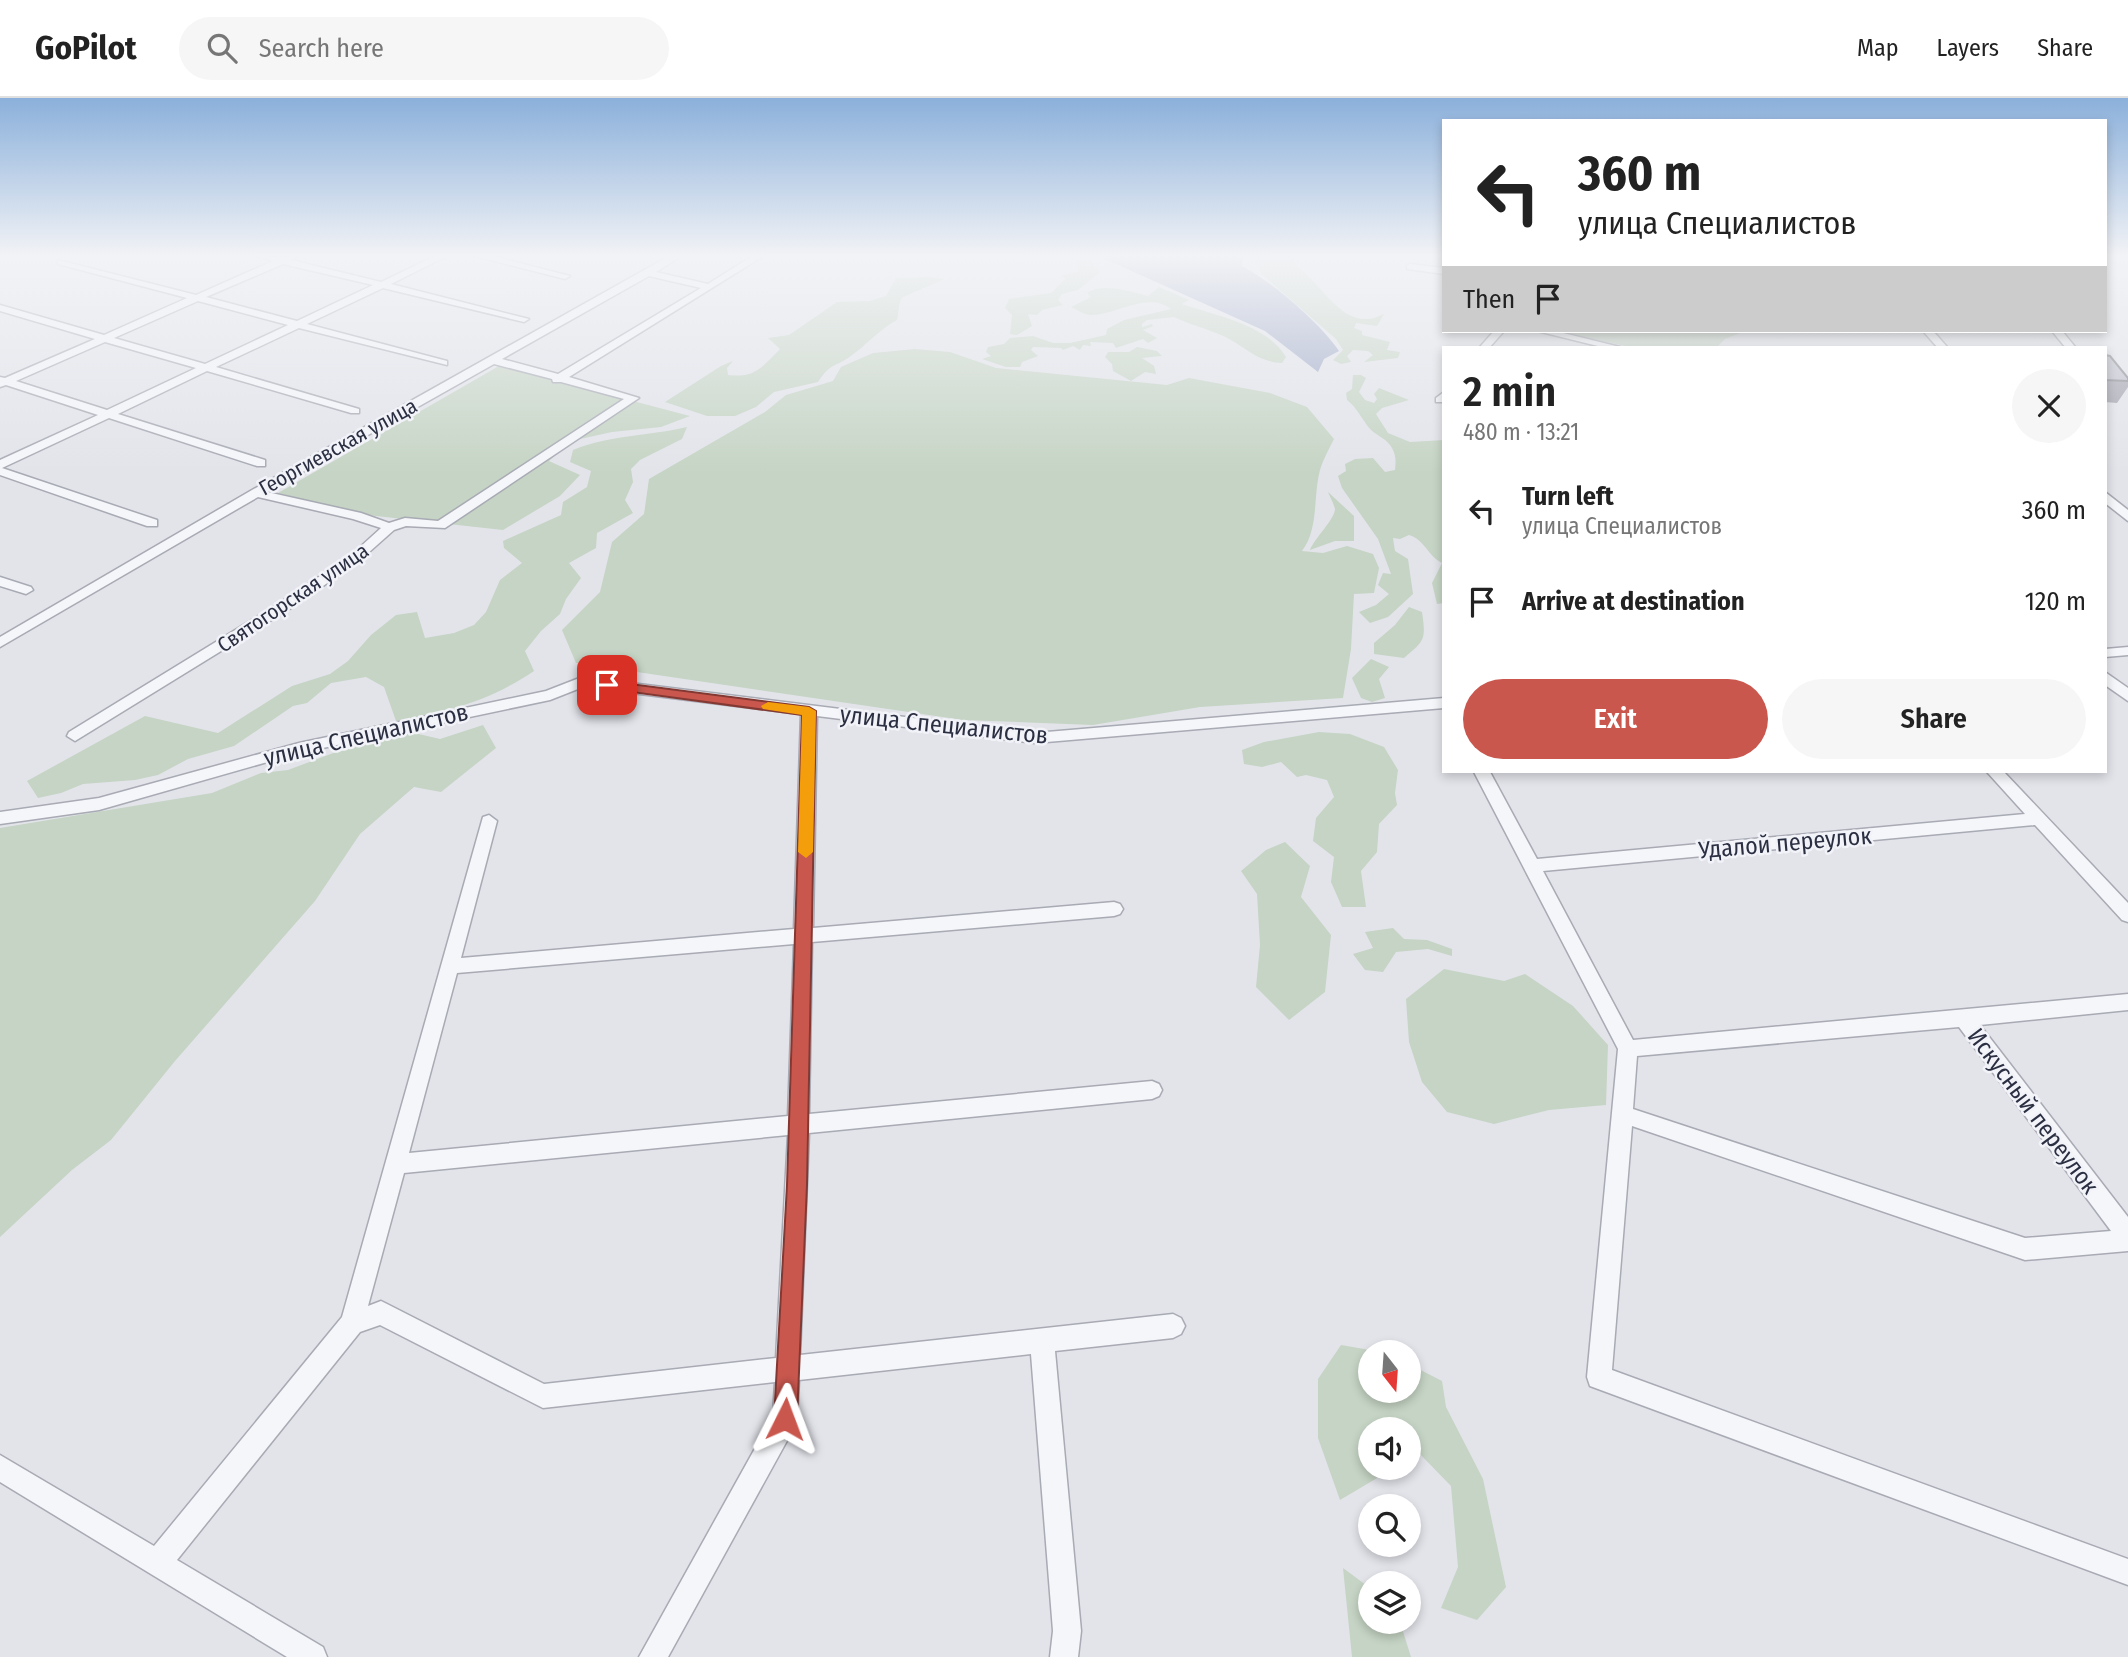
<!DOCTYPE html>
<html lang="en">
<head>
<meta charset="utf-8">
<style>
	:root { --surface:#fff; --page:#f6f6f6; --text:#222; --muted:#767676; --line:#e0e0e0; --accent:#c9574e }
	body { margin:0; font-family:"Fira Sans Condensed",sans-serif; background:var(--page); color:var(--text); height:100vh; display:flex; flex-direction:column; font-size:26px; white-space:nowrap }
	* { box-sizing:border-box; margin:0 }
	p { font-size:23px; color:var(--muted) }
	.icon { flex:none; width:38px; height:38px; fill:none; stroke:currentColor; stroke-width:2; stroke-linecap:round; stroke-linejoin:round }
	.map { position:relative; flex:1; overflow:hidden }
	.panel { position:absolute; left:1442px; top:248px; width:665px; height:427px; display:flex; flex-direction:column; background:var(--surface); border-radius:0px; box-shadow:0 4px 10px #0003 }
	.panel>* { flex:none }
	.hud { position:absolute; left:1442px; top:21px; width:665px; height:214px; border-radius:0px; box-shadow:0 4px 10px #0003; background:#fff; color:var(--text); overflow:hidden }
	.needle { width:46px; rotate:163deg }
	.tools { position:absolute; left:1358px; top:1242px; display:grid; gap:14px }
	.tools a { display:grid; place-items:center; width:63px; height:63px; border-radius:50%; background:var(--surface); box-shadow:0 4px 10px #0003; font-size:35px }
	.pin { position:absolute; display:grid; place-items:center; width:60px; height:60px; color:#fff; margin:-30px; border-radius:14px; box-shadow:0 4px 10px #0006 }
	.me { position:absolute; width:77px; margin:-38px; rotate:3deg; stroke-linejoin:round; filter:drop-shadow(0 0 5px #0008) }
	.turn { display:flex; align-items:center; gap:24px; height:147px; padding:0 21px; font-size:32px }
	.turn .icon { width:91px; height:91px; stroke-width:2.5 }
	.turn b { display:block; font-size:49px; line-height:60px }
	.then { display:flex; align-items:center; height:66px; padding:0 21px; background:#0003; gap:14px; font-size:26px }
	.round { display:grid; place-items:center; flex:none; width:74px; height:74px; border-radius:37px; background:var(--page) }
	.head { display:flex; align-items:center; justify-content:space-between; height:119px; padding:0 21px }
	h1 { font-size:42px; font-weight:600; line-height:52px }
	.action { display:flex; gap:14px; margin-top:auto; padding:14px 21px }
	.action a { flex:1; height:80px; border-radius:42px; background:var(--accent); color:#fff; font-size:28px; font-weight:600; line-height:80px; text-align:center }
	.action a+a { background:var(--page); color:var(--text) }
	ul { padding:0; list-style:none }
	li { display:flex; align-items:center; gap:21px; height:91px; padding:0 21px }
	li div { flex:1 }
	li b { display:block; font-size:26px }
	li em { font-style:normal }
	header { display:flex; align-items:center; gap:42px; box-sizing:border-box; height:98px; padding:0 35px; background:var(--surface); border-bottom:2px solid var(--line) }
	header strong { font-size:33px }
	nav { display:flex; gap:38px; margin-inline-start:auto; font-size:24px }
	.search { width:490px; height:63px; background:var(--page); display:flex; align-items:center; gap:18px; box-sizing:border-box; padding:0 24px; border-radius:38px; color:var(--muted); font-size:26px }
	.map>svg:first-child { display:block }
	.green { fill:#c5d4c4 }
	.water { fill:#a0aac8 }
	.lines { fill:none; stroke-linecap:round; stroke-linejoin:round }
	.minor-casing { stroke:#a8aab4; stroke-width:3 }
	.minor { fill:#f5f6f9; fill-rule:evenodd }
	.wall { fill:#a3a4ae }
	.building { fill:#bdbfca; stroke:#84868d; stroke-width:2 }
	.route { fill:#c9574e; stroke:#833933; stroke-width:2 }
	.slow { fill:#f59e0b }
	.labels { text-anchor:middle; stroke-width:5; stroke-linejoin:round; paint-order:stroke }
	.far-street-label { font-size:21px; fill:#2b2f42; stroke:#f2f3f8 }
	.street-label { font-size:24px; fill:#2b2f42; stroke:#f2f3f8 }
</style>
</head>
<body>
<header>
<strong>GoPilot</strong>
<div class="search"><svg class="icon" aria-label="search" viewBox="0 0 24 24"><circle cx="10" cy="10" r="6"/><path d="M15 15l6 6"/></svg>Search here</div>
<nav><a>Map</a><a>Layers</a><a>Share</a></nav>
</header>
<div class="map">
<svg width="2128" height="1559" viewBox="0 0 2128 1559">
	<rect width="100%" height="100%" fill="#e3e4ea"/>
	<g class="green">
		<path d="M1257,157H1294L1295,167C1321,184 1337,223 1368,221C1373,221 1379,218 1384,216L1377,228L1356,225L1354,230L1362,233V237L1390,244L1387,252L1400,254L1398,260L1364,264L1373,257L1368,253L1353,252L1347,258L1351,264L1341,266L1333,262L1343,252L1336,241L1261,176Z"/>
		<path d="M1077,163L1091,164L1100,174L1078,192L1062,196L1058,202L1063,207L1042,212L1037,217L1028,216L1032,228L1017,237L1010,236L1012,217L1005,210L1009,201L1051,195L1065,181L1061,177L1078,174Z"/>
		<path d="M931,179L944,181C937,185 904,198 902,200C898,204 899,215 897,222C878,232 866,248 848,260C832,270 830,266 818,284L774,294L756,309L735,318H707L665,304L721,268L733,263L727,270L728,277C755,280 761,270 780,251L768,240L789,237L837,204L870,203L886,198L896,180Z"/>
		<path d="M1159,189L1189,202L1182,206C1216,218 1266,226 1286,259L1282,265C1254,263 1246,248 1221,237C1205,230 1188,226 1174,219L1147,222L1142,226V229L1152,226L1153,228L1143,232L1157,240L1148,245L1143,241L1116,250L1113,245L1090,244L1091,248L1083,247L1080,252L1073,248L1063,252L1061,250L1033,249L1031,252L1038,258L1022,264L1020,269H1006L982,261L991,258L986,254L988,249L1004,246L1010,240L1033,238L1053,245H1070L1106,237L1107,231L1124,222L1171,211C1147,193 1117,217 1091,217C1085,217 1077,212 1071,209L1091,199L1087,195C1103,184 1131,194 1148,198Z"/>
		<path d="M1572,233H1745L1725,241L1718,248L1729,250H1635L1569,236Z"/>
		<path d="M1137,249L1157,253L1162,258L1142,260L1154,268L1156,276L1145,274L1131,283L1113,273L1112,266L1105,259L1108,254H1129Z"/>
		<path d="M915,251L950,254L996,270L1167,287L1189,280L1270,295L1307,309L1334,341C1329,351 1323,362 1320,372C1313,398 1319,431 1302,453L1323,455L1347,448L1373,456L1379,470L1374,495L1354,496L1351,551L1343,600L1200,609L1093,627L963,622L576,565L562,532L600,494L612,444L644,416L649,381L765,314L786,297L833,283L841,269L873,255Z"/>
		<path d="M499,268L690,318L661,329L612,334L571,343L549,363L580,377L560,398L503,432L367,417L278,395Z"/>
		<path d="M1353,277H1361L1366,280L1359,294L1365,302L1374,305L1377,301L1374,296L1379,290L1409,302L1382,310L1376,316L1388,335L1410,344L1444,342V505L1437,506L1432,485L1442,465C1428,458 1425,442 1409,437L1400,441L1393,440L1395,453L1408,461L1413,496L1388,519L1370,525L1359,514L1376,507L1389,496L1378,487L1383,475L1391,476L1378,441L1342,390L1338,378L1346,373L1345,366L1355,361L1373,360L1385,374L1395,372C1396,364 1396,357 1392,350C1388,342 1378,338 1371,332C1362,322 1357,309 1347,302L1346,295L1352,291Z"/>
		<path d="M687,329L682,341L640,362L631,371L633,384L625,402L633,415L597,435L596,450L569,465L581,480L566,501L560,516L541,533L525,553L534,573C484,606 453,611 396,623L384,589L366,579L331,585L307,605L293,608L234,648L188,661L158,677L135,682L83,686L61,695L38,700L27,683L145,618L218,635L292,588L330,576L348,563L371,537L396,517L417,514L425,540L454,535L474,527L486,514L500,482L522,465L504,450L503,443L561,417L563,404L587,389L591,373L570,364L573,352C610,337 649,338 687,329Z"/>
		<path d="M1328,394L1354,418V443H1335L1310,452C1314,441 1335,421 1335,411C1334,406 1330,399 1328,394Z"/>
		<path d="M1409,509L1422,514C1426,542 1425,542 1404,560L1374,556V545L1395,527Z"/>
		<path d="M1371,561L1389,569L1379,581L1385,600L1372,604L1361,600L1352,580Z"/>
		<path d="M483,627L496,650L441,694L414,689L360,736L315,803L175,963L111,1042L72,1072L0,1139V730L212,695L261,675L288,672L336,654L410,634L440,641Z"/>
		<path d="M1319,634L1350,636L1384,649L1398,672L1395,695L1397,707L1379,726L1377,754L1361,773L1366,809H1342L1331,784L1334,759L1313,743L1316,720L1334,699L1327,682L1306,677L1297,679L1281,664L1262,669L1244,666L1242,652L1264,644Z"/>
		<path d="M1285,744L1310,768L1301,799L1331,837L1325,894L1289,922L1256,889L1260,847L1257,796L1241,773L1266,752Z"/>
		<path d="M1393,830L1404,841L1427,842L1452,851V858L1428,851L1396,854L1383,874L1365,872L1353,856L1373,850L1365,834Z"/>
		<path d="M1444,871L1504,883L1525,876L1573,908L1608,947L1606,1007L1549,1012L1494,1026L1447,1014L1422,984L1409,944L1406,901Z"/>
		<path d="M1341,1247L1387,1255H1370V1293H1409V1266L1442,1283L1446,1309L1483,1381L1506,1489L1477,1522L1441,1510L1458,1469L1451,1388L1418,1354L1409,1360V1332H1370V1370H1394L1340,1402L1318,1340V1281Z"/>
		<path d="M1343,1470L1370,1490V1524H1400L1411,1559H1352Z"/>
	</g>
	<path class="water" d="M1096,157H1243L1242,168C1271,183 1321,226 1339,253L1324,261L1318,274L1265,233Z"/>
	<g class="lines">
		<defs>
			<g id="minor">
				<path d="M254,157L281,160L299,157L291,162L381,184L437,157H449L391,186L529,221L524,224L383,190L307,226L447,263V267L299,230L216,269L359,311V315H351L207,273L118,316L265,362V368H257L109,320L2,370L157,422V428H147L0,377V362L98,317L6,287L0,289V279L5,280L95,241L0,213V207L104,237L187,200L58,166V162L196,197L273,163ZM283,166L373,187L297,223L206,199ZM198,203L288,227L205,266L114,240ZM105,244L196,270L107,312L16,283Z"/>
				<path d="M471,157H489L570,178L565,181Z"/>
				<path d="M671,157H683L656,174L708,186L754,157H765L569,279L639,300L445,430L406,428L394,432L358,464L291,510L75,643L67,638L69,634L281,504L349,459L381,430L353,421L258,399L0,549V539L252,392ZM649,178L701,190L558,276L502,261ZM494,266L552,281L553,284H561L624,301L438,423L405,420L389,425L361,415L267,394Z"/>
				<path d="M1410,166L1444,170V176L1407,171V167Z"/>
				<path d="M1494,233H1504L1489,250H1479Z"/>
				<path d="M1537,233H1555L1624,250H1606Z"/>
				<path d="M1923,233H1933L1948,250H1938Z"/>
				<path d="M2052,233H2062L2076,250H2066Z"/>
				<path d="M1444,294V304H1436V300Z"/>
				<path d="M2105,394L2128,412V423L2105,405Z"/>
				<path d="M0,479L31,489L33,492L26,496L0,488Z"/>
				<path d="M2128,549V557L2105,559V551Z"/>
				<path d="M2105,574L2128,590V603L2105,587Z"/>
				<path d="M582,579L1035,635L1444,600V610L1035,645L817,618L813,830L1114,804L1120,806L1123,811L1120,816L1114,818L812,844L809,1016L1152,983L1159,986L1162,992L1159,998L1152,1001L809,1035L800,1257L1173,1216L1181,1220L1185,1228L1181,1236L1173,1240L1055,1253L1081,1533L1078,1559H1050L1053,1533L1031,1256L799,1282L797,1321L794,1330L668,1559H639L773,1318L775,1284L543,1310L380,1227L360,1234L177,1462L323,1549L327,1559H287L0,1384V1357L154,1448L342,1219L483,719L489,717L497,723L461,860L794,831L801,616L583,589L550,602L299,655L99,712L0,726V714L99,700L299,645L546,593ZM794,846L788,1018L409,1055L457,875ZM788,1037L776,1260L544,1286L389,1207L381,1203L368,1208L404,1075Z"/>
				<path d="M1474,674H1490L1537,761L2025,716L1987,674H2004L2128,805V824L2122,822L2035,727L1543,773L1633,942L2128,896V912L1980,927L2128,1119V1153L2025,1162L1632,1028L1612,1272L2128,1461V1487L1590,1288L1587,1279L1618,951ZM1959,929L2111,1133L2025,1140L1633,1011L1637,958Z"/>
			</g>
		</defs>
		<use href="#minor" class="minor-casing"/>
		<use href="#minor" class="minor"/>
	</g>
	<path class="wall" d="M2105,257L2128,280V289L2117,305L2105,304Z"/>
	<path class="building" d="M2105,257L2110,258L2128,280V283L2105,282Z"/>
	<linearGradient id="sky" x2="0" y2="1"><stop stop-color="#8bb0db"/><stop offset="0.42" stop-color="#f2f3f6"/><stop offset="1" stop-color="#f2f3f6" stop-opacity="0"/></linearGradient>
	<rect width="2128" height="376" fill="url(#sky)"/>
	<path class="route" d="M607,583L809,609L816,613L807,1087L797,1321L793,1329L785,1332L777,1329L774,1321L787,1087L802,617L602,590V584Z"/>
	<path class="slow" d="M768,604L809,609L816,613L813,754L806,760L798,754L802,617L763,611L761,608Z"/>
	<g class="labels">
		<g class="far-street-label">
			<text transform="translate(338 349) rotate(-29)" y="7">Георгиевская улица</text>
			<text transform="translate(293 500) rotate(-34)" y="7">Святогорская улица</text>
		</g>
		<g class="street-label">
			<text transform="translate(944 627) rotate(6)" y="8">улица Специалистов</text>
			<text transform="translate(366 637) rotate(-13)" y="8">улица Специалистов</text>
			<text transform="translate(1785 745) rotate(-5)" y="8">Удалой переулок</text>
			<text transform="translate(2033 1013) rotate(53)" y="8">Искусный переулок</text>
		</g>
	</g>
</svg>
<div class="tools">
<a><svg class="needle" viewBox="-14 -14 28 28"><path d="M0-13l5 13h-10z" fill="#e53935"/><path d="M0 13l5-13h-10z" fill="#767676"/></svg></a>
<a><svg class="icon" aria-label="sound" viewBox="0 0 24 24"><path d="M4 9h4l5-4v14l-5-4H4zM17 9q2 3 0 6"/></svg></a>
<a><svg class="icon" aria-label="search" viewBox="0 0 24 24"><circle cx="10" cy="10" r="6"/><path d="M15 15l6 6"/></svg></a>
<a><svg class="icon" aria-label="layers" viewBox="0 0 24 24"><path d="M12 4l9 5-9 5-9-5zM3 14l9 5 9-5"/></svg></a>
</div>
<div class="pin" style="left:607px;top:587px;background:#d93025"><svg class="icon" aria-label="arrive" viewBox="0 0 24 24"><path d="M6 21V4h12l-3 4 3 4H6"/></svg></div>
<svg class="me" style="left:785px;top:1321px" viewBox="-20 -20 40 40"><path d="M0-17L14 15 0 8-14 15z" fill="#c9574e" stroke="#fff" stroke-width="4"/></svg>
<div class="hud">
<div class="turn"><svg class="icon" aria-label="left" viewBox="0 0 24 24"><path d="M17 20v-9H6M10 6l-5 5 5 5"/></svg><div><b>360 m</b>улица Специалистов</div></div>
<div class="then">Then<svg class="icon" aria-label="arrive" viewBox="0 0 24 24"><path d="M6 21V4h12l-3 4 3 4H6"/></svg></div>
</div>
<section class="panel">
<div class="head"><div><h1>2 min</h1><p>480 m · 13:21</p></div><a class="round"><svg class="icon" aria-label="close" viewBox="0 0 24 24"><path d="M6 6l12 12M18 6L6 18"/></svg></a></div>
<ul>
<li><svg class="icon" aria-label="left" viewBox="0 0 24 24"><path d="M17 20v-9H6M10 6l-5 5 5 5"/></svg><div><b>Turn left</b><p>улица Специалистов</p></div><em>360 m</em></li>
<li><svg class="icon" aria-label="arrive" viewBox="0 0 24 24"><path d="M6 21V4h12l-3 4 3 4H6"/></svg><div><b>Arrive at destination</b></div><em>120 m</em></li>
</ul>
<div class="action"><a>Exit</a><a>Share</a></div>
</section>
</div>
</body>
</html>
